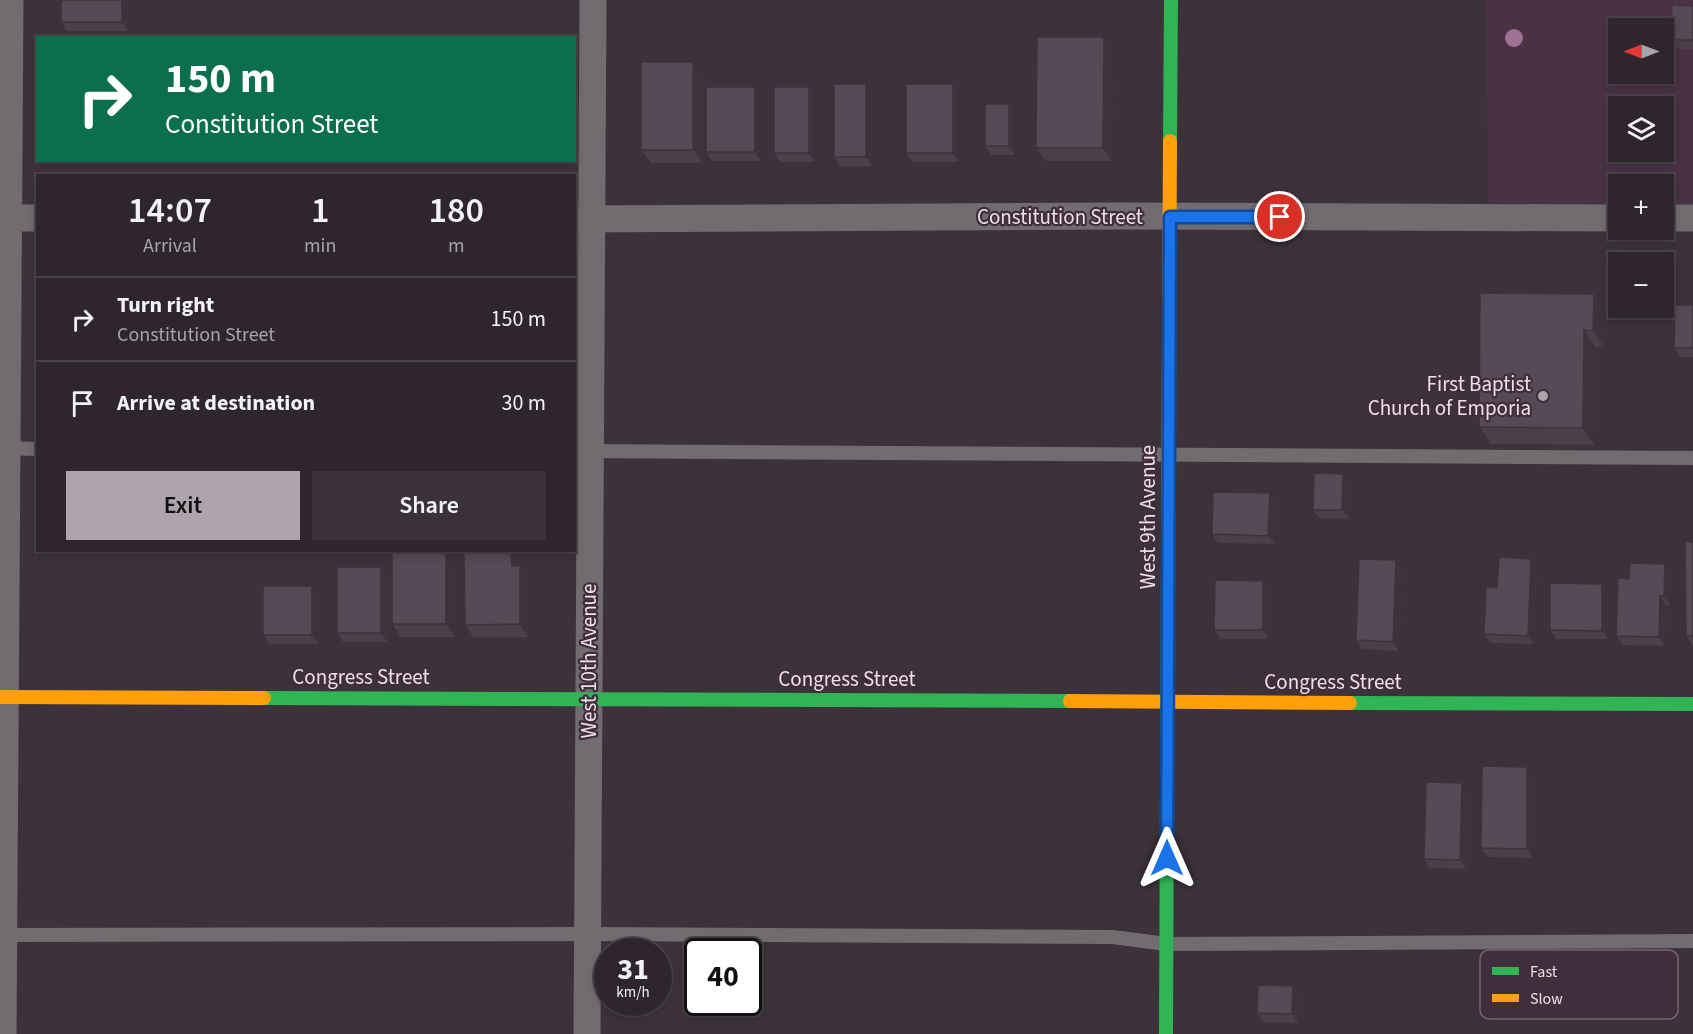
<!DOCTYPE html>
<html lang="en">
<head>
<meta charset="utf-8">
<style>
	:root { --surface:#2e262c; --page:#3a3238; --text:#f1f3f6; --muted:#a7a5a9; --line:#494348; --accent:#afa3ac }
	body { margin:0; font-family:"Source Sans 3",sans-serif; background:var(--page); color:var(--text); height:100vh; display:flex; flex-direction:column; font-size:22px; white-space:nowrap }
	* { box-sizing:border-box; margin:0 }
	p { font-size:20px; color:var(--muted) }
	.icon { flex:none; width:33px; height:33px; fill:none; stroke:currentColor; stroke-width:2; stroke-linecap:round; stroke-linejoin:round }
	.map { position:relative; flex:1; overflow:hidden }
	.sheet { position:absolute; left:36px; top:174px; width:540px; height:378px; display:flex; flex-direction:column; background:var(--surface); border-radius:0px; box-shadow:0 3px 9px #0003,0 0 0 2px var(--line) }
	.sheet>* { flex:none }
	.hud { position:absolute; left:36px; top:36px; width:540px; height:126px; border-radius:0px; box-shadow:0 3px 9px #0003,0 0 0 2px var(--line); background:#0b6e4f; color:#fff; overflow:hidden }
	.needle { width:39px; rotate:270deg }
	.buttons { position:absolute; left:1608px; top:18px; display:grid; gap:12px }
	.buttons a { display:grid; place-items:center; width:66px; height:66px; border-radius:0px; background:var(--surface); box-shadow:0 3px 9px #0003,0 0 0 2px var(--line); font-size:30px }
	.speed { position:absolute; left:594px; top:938px; display:flex; gap:12px; font-size:30px; font-weight:700; text-align:center }
	.speed>* { display:grid; place-content:center; width:78px; height:78px; border-radius:50%; background:var(--surface); box-shadow:0 3px 9px #0003,0 0 0 2px var(--line); line-height:1 }
	.speed small { font-size:15px; font-weight:400 }
	.speed .limit { border:3px solid #111; border-radius:9px; background:#fff; color:#111 }
	.pin { position:absolute; display:grid; place-items:center; width:51px; height:51px; color:#fff; margin:-26px; border:3px solid #fff; border-radius:50%; box-shadow:0 2px 6px #0007 }
	.me { position:absolute; width:66px; margin:-33px; rotate:0deg; stroke-linejoin:round; filter:drop-shadow(0 0 4px #0008) }
	.turn { display:flex; align-items:center; gap:21px; height:126px; padding:0 30px; font-size:27px }
	.turn .icon { width:78px; height:78px; stroke-width:2.5 }
	.turn b { display:block; font-size:42px; line-height:51px }
	.eta { display:flex; justify-content:space-evenly; align-items:center; height:102px; text-align:center }
	.eta b { font-size:36px; font-weight:600; line-height:42px }
	.action { display:flex; gap:12px; margin-top:auto; padding:12px 30px }
	.action a { flex:1; height:69px; border-radius:0px; background:var(--accent); color:#111; font-size:24px; font-weight:600; line-height:69px; text-align:center }
	.action a+a { background:var(--page); color:var(--text) }
	ul { padding:0; list-style:none }
	li { display:flex; align-items:center; gap:18px; height:84px; padding:0 30px; border-top:2px solid var(--line) }
	li div { flex:1 }
	li b { display:block; font-size:22px }
	li em { font-style:normal }
	.map>svg:first-child { display:block }
	.built { fill:#483244; fill-rule:evenodd }
	.lines { fill:none; stroke-linecap:round; stroke-linejoin:round }
	.lane { stroke:#716c70; stroke-width:14 }
	.street { stroke:#716c70; stroke-width:27 }
	.fast { stroke:#30b455; stroke-width:14 }
	.slow { stroke:#ff9f0a; stroke-width:14 }
	.tree { fill:#9e7195 }
	.wall { fill:#4b3f49 }
	.shaded-wall { fill:#3d333c }
	.building { fill:#574955; stroke:#3d333c; stroke-width:1.5 }
	.route-casing { stroke:#114b97; stroke-width:15 }
	.route { stroke:#1a73e8; stroke-width:10 }
	.poi-dot { fill:#afa3ac; stroke:#412e3d; stroke-width:2 }
	.labels { text-anchor:middle; stroke-width:4.5; stroke-linejoin:round; paint-order:stroke }
	.street-label { font-size:21px; fill:#ece0e9; stroke:#412e3d }
	.poi-label { font-size:21px; fill:#ece0e9; stroke:#412e3d; text-anchor:end }
	.key { fill:#412e3d; stroke:#746371; stroke-width:1.5 }
	.key-label { font-size:16px; fill:#ece0e9 }
</style>
</head>
<body>
<div class="map">
<svg width="1693" height="1034" viewBox="0 0 1693 1034">
	<rect width="100%" height="100%" fill="#3d323a"/>
	<path class="built" d="M1486,0H1693V205H1664V184H1618V204L1488,203ZM1618,28H1664V74H1618ZM1618,106H1664V152H1618Z"/>
	<g class="lines">
		<g class="lane">
			<path d="M2,448L38,449"/>
			<path d="M574,451L1693,458"/>
			<path d="M0,935L588,934L1113,937L1166,944L1693,941"/>
		</g>
		<g class="street">
			<path d="M0,218H38"/>
			<path d="M1664,218H1693"/>
			<path d="M574,219L1120,216L1618,218"/>
			<path d="M3,1034L10,0"/>
			<path d="M587,1034L593,0"/>
		</g>
		<g class="fast">
			<path d="M1170,141L1171,0"/>
			<path d="M264,698L1070,701"/>
			<path d="M1350,703L1693,704"/>
			<path d="M1166,1034L1168,554"/>
		</g>
		<g class="slow">
			<path d="M1168,554L1170,141"/>
			<path d="M0,697L264,698"/>
			<path d="M1070,701L1350,703"/>
		</g>
	</g>
	<circle class="tree" cx="1514" cy="38" r="9"/>
	<g class="wall">
		<path d="M128,0V31H67L61,22Z"/>
		<path d="M1693,6V49H1678L1671,40Z"/>
		<path d="M1113,50L1112,161H1046L1036,148Z"/>
		<path d="M702,75V163H651L641,150Z"/>
		<path d="M866,84L872,93V166H840L834,157Z"/>
		<path d="M953,84L959,93V162H912L906,153Z"/>
		<path d="M809,87L815,95V162H780L774,153Z"/>
		<path d="M761,95V161H712L706,152Z"/>
		<path d="M1015,113V155H991L985,146Z"/>
		<path d="M1594,294L1606,311L1605,347H1595L1594,445L1491,444L1479,427Z"/>
		<path d="M1693,305V357H1680L1674,348Z"/>
		<path d="M1350,482L1349,519L1319,518L1313,510Z"/>
		<path d="M1270,493L1276,502L1275,544L1218,543L1212,534Z"/>
		<path d="M1693,542V646L1686,636Z"/>
		<path d="M392,550H455V637H401L392,624Z"/>
		<path d="M464,550H520V567L529,579V637L474,638L465,625Z"/>
		<path d="M1531,559L1537,567L1534,644L1490,643L1484,634L1497,588Z"/>
		<path d="M1665,564L1671,573L1670,605H1666L1665,646L1623,645L1616,636L1629,579Z"/>
		<path d="M381,567L387,576V642H343L337,633Z"/>
		<path d="M1403,569L1399,651L1362,649L1356,640Z"/>
		<path d="M1263,581L1269,590V639H1221L1214,630Z"/>
		<path d="M312,586L319,595V644H270L263,635Z"/>
		<path d="M1608,593V639H1556L1550,630Z"/>
		<path d="M1534,776L1533,858L1487,857L1481,848Z"/>
		<path d="M1468,792L1466,869L1430,868L1424,859Z"/>
		<path d="M1293,986L1299,995V1023L1264,1022L1257,1013Z"/>
	</g>
	<g class="shaded-wall">
		<path d="M122,0H128V31L122,22Z"/>
		<path d="M1104,37L1113,50L1112,161L1103,148Z"/>
		<path d="M693,62L702,75V163L693,150Z"/>
		<path d="M866,84L872,93V166L866,157Z"/>
		<path d="M953,84L959,93V162L953,153Z"/>
		<path d="M755,87L761,95V161L755,152Z"/>
		<path d="M809,87L815,95V162L809,153Z"/>
		<path d="M1009,104L1015,113V155L1009,146Z"/>
		<path d="M1594,294L1606,311L1605,347L1593,331Z"/>
		<path d="M1584,330L1595,347L1594,445L1583,428Z"/>
		<path d="M1343,474L1350,482L1349,519L1342,510Z"/>
		<path d="M1270,493L1276,502L1275,544L1268,536Z"/>
		<path d="M446,550L455,551V637L446,624Z"/>
		<path d="M511,550H520V567L529,579V637L520,624L512,566Z"/>
		<path d="M1531,559L1537,567L1534,644L1528,636Z"/>
		<path d="M1396,560L1403,569L1399,651L1393,642Z"/>
		<path d="M1665,564L1671,573L1670,605L1664,596Z"/>
		<path d="M381,567L387,576V642L381,633Z"/>
		<path d="M1263,581L1269,590V639L1263,630Z"/>
		<path d="M1602,584L1608,593V639L1602,631Z"/>
		<path d="M312,586L319,595V644L312,635Z"/>
		<path d="M1660,596L1666,605L1665,646L1659,637Z"/>
		<path d="M1527,767L1534,776L1533,858L1527,849Z"/>
		<path d="M1462,783L1468,792L1466,869L1460,860Z"/>
		<path d="M1293,986L1299,995V1023L1292,1014Z"/>
	</g>
	<g class="building">
		<rect x="61" y="0" width="61" height="22"/>
		<path d="M1672,5L1693,6V40H1671Z"/>
		<path d="M1037,37H1104L1103,148H1036Z"/>
		<rect x="641" y="62" width="52" height="88"/>
		<rect x="834" y="84" width="32" height="73"/>
		<rect x="906" y="84" width="47" height="69"/>
		<rect x="706" y="87" width="49" height="65"/>
		<rect x="774" y="87" width="35" height="66"/>
		<rect x="985" y="104" width="24" height="42"/>
		<path d="M1480,293L1594,294L1593,331L1584,330L1583,428L1479,427Z"/>
		<path d="M1675,305H1693V348H1674Z"/>
		<path d="M1314,473L1343,474L1342,510H1313Z"/>
		<path d="M1213,492L1270,493L1268,536L1212,534Z"/>
		<path d="M1685,542H1693V636H1686Z"/>
		<rect x="392" y="550" width="54" height="74"/>
		<path d="M464,550H511L512,566H520V624L465,625Z"/>
		<path d="M1499,557L1531,559L1528,636L1484,634L1486,587L1497,588Z"/>
		<path d="M1359,559L1396,560L1393,642L1356,640Z"/>
		<path d="M1630,563L1665,564L1664,596H1660L1659,637L1616,636L1618,578L1629,579Z"/>
		<rect x="337" y="567" width="44" height="66"/>
		<path d="M1215,580L1263,581V630H1214Z"/>
		<path d="M1550,583L1602,584V631L1550,630Z"/>
		<rect x="263" y="586" width="49" height="49"/>
		<path d="M1482,766L1527,767V849L1481,848Z"/>
		<path d="M1426,782L1462,783L1460,860L1424,859Z"/>
		<path d="M1258,985L1293,986L1292,1014L1257,1013Z"/>
	</g>
	<g class="lines">
		<defs>
			<path id="route" d="M1167,858L1170,217H1280"/>
		</defs>
		<use href="#route" class="route-casing"/>
		<use href="#route" class="route"/>
	</g>
	<circle class="poi-dot" cx="1543" cy="396" r="6"/>
	<g class="labels">
		<g class="street-label">
			<text x="1060" y="224">Constitution Street</text>
			<text transform="translate(1148 517) rotate(-90)" y="7">West 9th Avenue</text>
			<text transform="translate(589 661) rotate(-90)" y="7">West 10th Avenue</text>
			<text x="361" y="684">Congress Street</text>
			<text x="847" y="686">Congress Street</text>
			<text x="1333" y="689">Congress Street</text>
		</g>
		<g class="poi-label">
			<text x="1531" y="391">First Baptist<tspan x="1531" dy="24">Church of Emporia</tspan></text>
		</g>
	</g>
	<rect x="1480" y="950" width="198" height="69" rx="9" class="key"/>
	<rect x="1492" y="967" width="27" height="8" fill="#30b455"/>
	<rect x="1492" y="994" width="27" height="8" fill="#ff9f0a"/>
	<g class="key-label">
		<text x="1530" y="977">Fast</text>
		<text x="1530" y="1004">Slow</text>
	</g>
</svg>
<div class="buttons">
<a><svg class="needle" viewBox="-14 -14 28 28"><path d="M0-13l5 13h-10z" fill="#e53935"/><path d="M0 13l5-13h-10z" fill="#a7a5a9"/></svg></a>
<a><svg class="icon" aria-label="layers" viewBox="0 0 24 24"><path d="M12 4l9 5-9 5-9-5zM3 14l9 5 9-5"/></svg></a>
<a>+</a>
<a>−</a>
</div>
<div class="speed"><div>31<small>km/h</small></div><div class="limit">40</div></div>
<div class="pin" style="left:1280px;top:217px;background:#d93025"><svg class="icon" aria-label="arrive" viewBox="0 0 24 24"><path d="M6 21V4h12l-3 4 3 4H6"/></svg></div>
<svg class="me" style="left:1167px;top:858px" viewBox="-20 -20 40 40"><path d="M0-17L14 15 0 8-14 15z" fill="#1a73e8" stroke="#fff" stroke-width="4"/></svg>
<div class="hud">
<div class="turn"><svg class="icon" aria-label="right" viewBox="0 0 24 24"><path d="M7 20v-9h11M14 6l5 5-5 5"/></svg><div><b>150 m</b>Constitution Street</div></div>
</div>
<section class="sheet">
<div class="eta">
<div><b>14:07</b><p>Arrival</p></div>
<div><b>1</b><p>min</p></div>
<div><b>180</b><p>m</p></div>
</div>
<ul>
<li><svg class="icon" aria-label="right" viewBox="0 0 24 24"><path d="M7 20v-9h11M14 6l5 5-5 5"/></svg><div><b>Turn right</b><p>Constitution Street</p></div><em>150 m</em></li>
<li><svg class="icon" aria-label="arrive" viewBox="0 0 24 24"><path d="M6 21V4h12l-3 4 3 4H6"/></svg><div><b>Arrive at destination</b></div><em>30 m</em></li>
</ul>
<div class="action"><a>Exit</a><a>Share</a></div>
</section>
</div>
</body>
</html>
